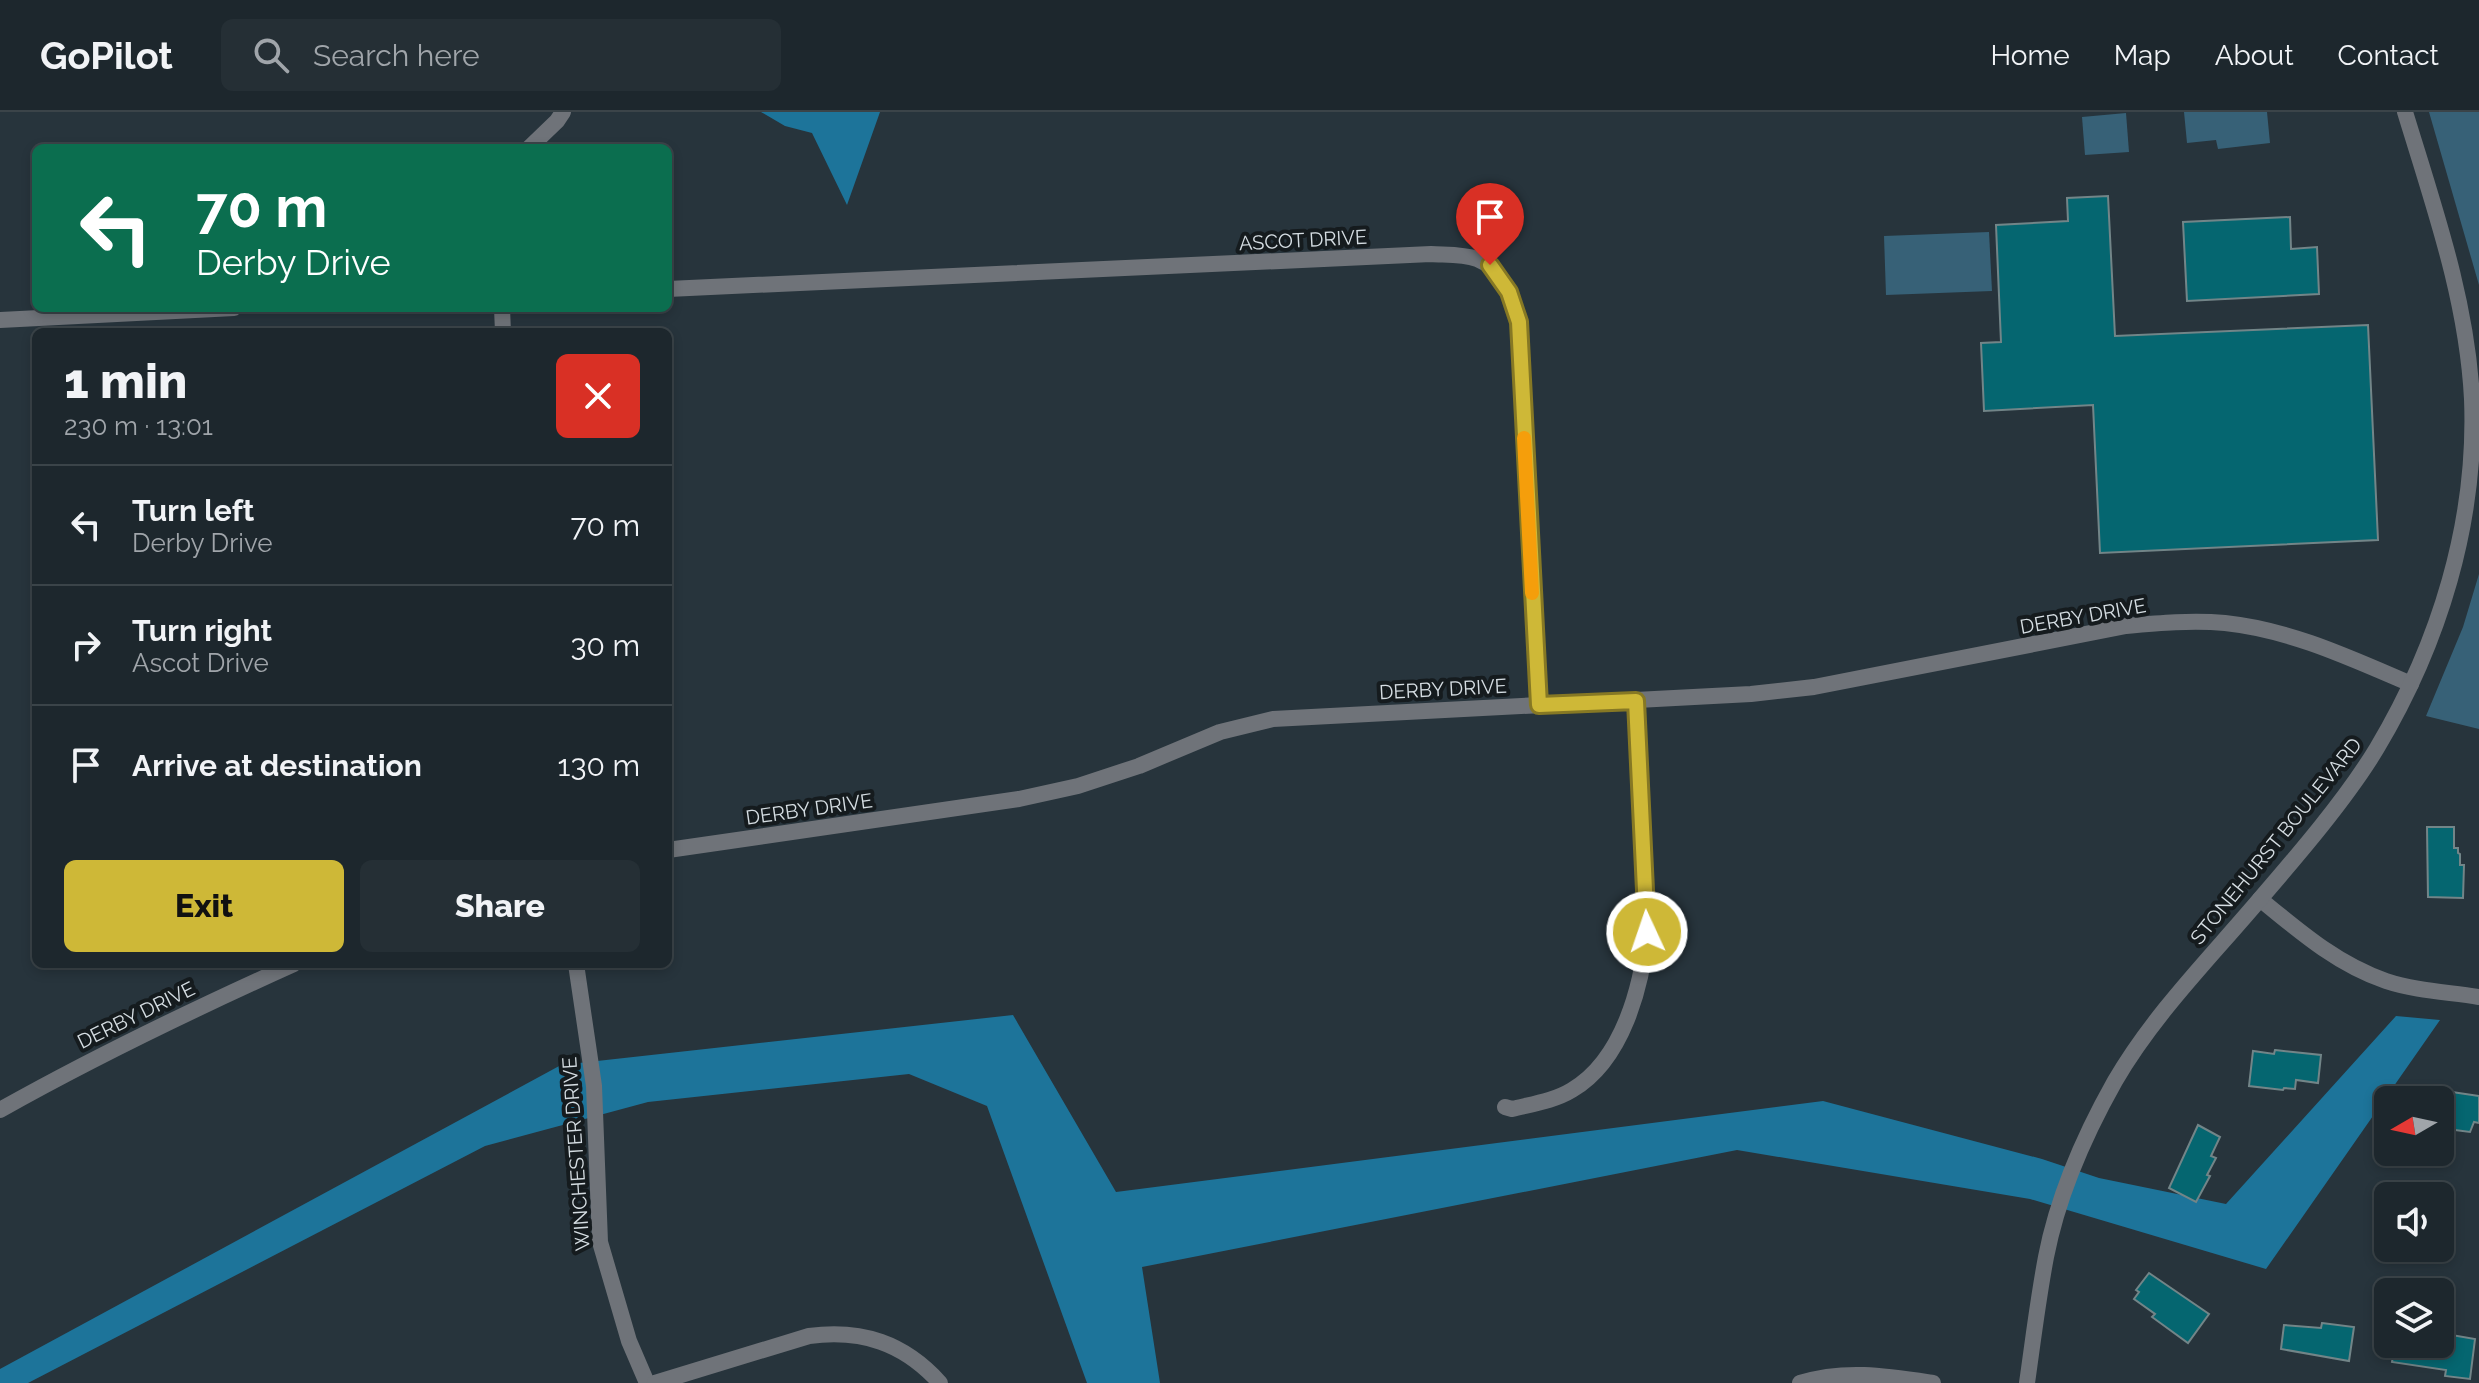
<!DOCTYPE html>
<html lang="en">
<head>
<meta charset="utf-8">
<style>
	:root { --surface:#1d272d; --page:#252f35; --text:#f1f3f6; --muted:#a0a5aa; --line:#3b4449; --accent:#ceb837 }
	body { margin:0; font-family:Raleway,sans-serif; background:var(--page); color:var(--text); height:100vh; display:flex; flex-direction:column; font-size:30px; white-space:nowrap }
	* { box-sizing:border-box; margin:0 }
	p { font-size:26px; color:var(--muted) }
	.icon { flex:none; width:44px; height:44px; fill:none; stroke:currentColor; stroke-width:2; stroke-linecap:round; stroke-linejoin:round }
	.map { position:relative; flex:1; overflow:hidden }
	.sheet { position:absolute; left:32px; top:216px; width:640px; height:640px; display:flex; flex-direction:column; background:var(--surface); border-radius:12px; box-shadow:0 4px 12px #0003,0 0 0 2px var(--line) }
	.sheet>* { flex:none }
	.hud { position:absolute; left:32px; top:32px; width:640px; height:168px; border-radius:12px; box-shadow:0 4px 12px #0003,0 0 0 2px var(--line); background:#0b6e4f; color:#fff; overflow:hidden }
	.needle { width:52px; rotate:261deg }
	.controls { position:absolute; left:2374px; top:974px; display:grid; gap:16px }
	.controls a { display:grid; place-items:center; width:80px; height:80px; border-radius:12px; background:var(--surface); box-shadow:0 4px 12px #0003,0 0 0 2px var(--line); font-size:40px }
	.pin { position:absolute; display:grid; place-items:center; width:68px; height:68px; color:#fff; margin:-82px -34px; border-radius:50% 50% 50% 0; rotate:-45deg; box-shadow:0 0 8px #0007 }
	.pin .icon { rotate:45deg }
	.me { position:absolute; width:88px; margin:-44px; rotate:357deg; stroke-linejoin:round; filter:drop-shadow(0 0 6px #0008) }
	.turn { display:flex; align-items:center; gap:28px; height:168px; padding:0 32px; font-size:36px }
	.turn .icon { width:104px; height:104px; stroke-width:2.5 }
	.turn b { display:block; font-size:56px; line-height:68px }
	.round { display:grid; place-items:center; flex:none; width:84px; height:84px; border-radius:12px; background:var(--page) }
	.head { display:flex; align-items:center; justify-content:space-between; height:136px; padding:0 32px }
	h1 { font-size:48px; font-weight:800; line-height:60px }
	.cta { display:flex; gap:16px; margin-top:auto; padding:16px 32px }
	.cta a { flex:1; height:92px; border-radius:12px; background:var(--accent); color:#111; font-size:32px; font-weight:800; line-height:92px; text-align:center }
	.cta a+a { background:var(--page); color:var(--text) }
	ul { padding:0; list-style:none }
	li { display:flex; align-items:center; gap:24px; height:120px; padding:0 32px; border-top:2px solid var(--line) }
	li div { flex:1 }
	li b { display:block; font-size:30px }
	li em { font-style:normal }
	header { display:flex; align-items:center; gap:48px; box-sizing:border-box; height:112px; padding:0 40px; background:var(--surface); border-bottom:2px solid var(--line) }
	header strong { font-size:38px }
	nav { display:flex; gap:44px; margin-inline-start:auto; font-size:28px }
	.search { width:560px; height:72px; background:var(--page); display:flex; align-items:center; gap:20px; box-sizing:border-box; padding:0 28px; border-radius:12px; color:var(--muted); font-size:30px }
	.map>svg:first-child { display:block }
	.green { fill:#376177 }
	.forest { fill:#1d749a }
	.building { fill:#056670; stroke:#728588; stroke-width:2 }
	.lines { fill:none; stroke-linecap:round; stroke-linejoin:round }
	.street { stroke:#6f7379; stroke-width:16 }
	.route-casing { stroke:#867824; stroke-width:20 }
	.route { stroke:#ceb837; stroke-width:14 }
	.slow { stroke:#f59e0b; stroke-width:14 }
	.labels { text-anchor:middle; stroke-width:8; stroke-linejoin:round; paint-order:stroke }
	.street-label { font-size:20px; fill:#d5dde2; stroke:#151b1e }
</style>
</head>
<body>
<header>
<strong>GoPilot</strong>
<div class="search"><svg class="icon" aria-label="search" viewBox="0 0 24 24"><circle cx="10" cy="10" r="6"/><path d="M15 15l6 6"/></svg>Search here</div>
<nav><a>Home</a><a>Map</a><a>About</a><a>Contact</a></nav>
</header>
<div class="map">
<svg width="2479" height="1271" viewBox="0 0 2479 1271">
	<rect width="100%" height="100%" fill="#27343c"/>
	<g class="green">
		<path d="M2184,0H2267L2270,31L2218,37L2216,28L2187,31Z"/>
		<path d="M2429,0H2479V173Z"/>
		<path d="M2126,1L2129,40L2085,43L2082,5Z"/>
		<path d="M1989,120L1992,179L1886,183L1884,124Z"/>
		<path d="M2479,462V617L2426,604L2463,515Z"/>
	</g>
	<g class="forest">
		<path d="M761,0H880L847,93L812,21L785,14Z"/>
		<path d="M1013,903L1116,1080L1823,989L2042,1047L2099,1066L2226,1092L2396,904L2440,908L2266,1157L2030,1087L1737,1038L1142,1155L1160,1271H1087L987,994L909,962L648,990L485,1034L28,1271H0V1257L561,953Z"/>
	</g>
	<g class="building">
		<path d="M2108,84L2115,224L2368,213L2378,428L2100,441L2093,293L1984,299L1981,231L2001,230L1996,113L2068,109L2067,86Z"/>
		<path d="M2290,105L2291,137L2317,135L2319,182L2187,189L2183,110Z"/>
		<path d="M2427,715H2454V736H2458V741L2460,742V753H2464L2463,786L2428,785Z"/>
		<path d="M2275,938L2321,943L2318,971L2296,968L2295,977L2284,976L2283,978L2249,974L2253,939L2274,942Z"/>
		<path d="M2452,980L2479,984V1011L2474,1010L2470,1020L2440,1016V981L2452,983Z"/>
		<path d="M2198,1013L2220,1025L2211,1044L2216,1046L2207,1063L2210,1064L2196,1090L2169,1076Z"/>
		<path d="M2149,1161L2209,1202L2188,1231L2152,1205L2155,1202L2134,1187L2139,1180L2136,1178Z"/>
		<path d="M2322,1211L2354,1215L2349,1249L2281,1237L2284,1213L2321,1216Z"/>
		<path d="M2440,1221L2475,1227L2470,1267L2445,1264L2446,1258L2392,1250L2395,1232H2440Z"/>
	</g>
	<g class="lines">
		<g class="street">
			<path d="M529,36L557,9L563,0"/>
			<path d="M668,177L1431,142C1446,143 1463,142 1477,147C1501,156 1514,187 1519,210L1539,593"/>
			<path d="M502,196L503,220"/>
			<path d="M0,208L234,196"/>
			<path d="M668,738L1019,687L1078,674L1139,654L1220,620L1273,607L1751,582L1814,575L2126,514C2159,511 2192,508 2225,511C2291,518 2350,546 2411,572"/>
			<path d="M2260,787C2300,820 2337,852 2386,869C2416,879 2448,880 2479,885"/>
			<path d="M576,852L594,974L600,1130L629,1229L647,1271"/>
			<path d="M1505,995L1512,997C1532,992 1554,989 1572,978C1623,948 1642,874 1647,820L1636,589"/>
			<path d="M0,998C96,944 194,897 294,852"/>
			<path d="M655,1271L809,1224C862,1217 904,1231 940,1271"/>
			<path d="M1800,1271C1845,1257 1887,1264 1933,1271"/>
			<path d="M2027,1271C2033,1229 2038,1187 2046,1145C2058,1083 2084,1024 2115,969C2154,902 2210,846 2260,787C2298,743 2347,686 2377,636C2439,532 2477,410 2472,287C2467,188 2434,95 2405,0"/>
		</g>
	</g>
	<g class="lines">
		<defs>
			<path id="route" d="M1490,153L1509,180L1519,210L1539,593L1636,589L1647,820"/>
		</defs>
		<use href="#route" class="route-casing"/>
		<use href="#route" class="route"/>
		<path class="slow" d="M1524,326L1532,481"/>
	</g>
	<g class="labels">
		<g class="street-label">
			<text transform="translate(1303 128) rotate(-3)" y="7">ASCOT DRIVE</text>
			<text transform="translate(2083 504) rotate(-10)" y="7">DERBY DRIVE</text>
			<text transform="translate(1443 577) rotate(-3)" y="7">DERBY DRIVE</text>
			<text transform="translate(809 697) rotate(-8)" y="7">DERBY DRIVE</text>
			<text transform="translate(2276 729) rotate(-51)" y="7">STONEHURST BOULEVARD</text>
			<text transform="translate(136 903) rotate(-26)" y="7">DERBY DRIVE</text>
			<text transform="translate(576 1042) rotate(-94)" y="7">WINCHESTER DRIVE</text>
		</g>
	</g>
</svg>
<div class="controls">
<a><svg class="needle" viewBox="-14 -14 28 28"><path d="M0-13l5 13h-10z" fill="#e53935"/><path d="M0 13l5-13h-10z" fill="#a0a5aa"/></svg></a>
<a><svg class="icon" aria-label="sound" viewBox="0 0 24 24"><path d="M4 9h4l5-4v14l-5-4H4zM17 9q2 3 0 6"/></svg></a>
<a><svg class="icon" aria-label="layers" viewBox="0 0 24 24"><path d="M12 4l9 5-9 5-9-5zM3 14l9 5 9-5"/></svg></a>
</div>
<div class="pin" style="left:1490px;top:153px;background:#d93025"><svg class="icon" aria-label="arrive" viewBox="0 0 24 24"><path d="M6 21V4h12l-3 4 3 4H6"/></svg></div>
<svg class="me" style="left:1647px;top:820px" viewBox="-20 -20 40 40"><circle r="17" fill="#ceb837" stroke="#fff" stroke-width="3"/><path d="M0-11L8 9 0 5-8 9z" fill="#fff"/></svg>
<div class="hud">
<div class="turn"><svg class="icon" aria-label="left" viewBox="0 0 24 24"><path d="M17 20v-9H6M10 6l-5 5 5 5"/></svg><div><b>70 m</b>Derby Drive</div></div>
</div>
<section class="sheet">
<div class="head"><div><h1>1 min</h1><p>230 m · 13:01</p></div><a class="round" style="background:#d93025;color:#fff"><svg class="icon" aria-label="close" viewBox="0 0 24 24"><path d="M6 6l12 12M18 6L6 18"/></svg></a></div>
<ul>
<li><svg class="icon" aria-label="left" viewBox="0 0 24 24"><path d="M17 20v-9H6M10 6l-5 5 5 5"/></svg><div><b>Turn left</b><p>Derby Drive</p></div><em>70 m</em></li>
<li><svg class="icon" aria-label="right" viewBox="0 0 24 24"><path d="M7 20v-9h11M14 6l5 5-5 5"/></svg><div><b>Turn right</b><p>Ascot Drive</p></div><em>30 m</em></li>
<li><svg class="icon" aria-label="arrive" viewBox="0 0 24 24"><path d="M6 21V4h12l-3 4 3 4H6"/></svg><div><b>Arrive at destination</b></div><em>130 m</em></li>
</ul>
<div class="cta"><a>Exit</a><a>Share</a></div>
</section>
</div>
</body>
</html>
